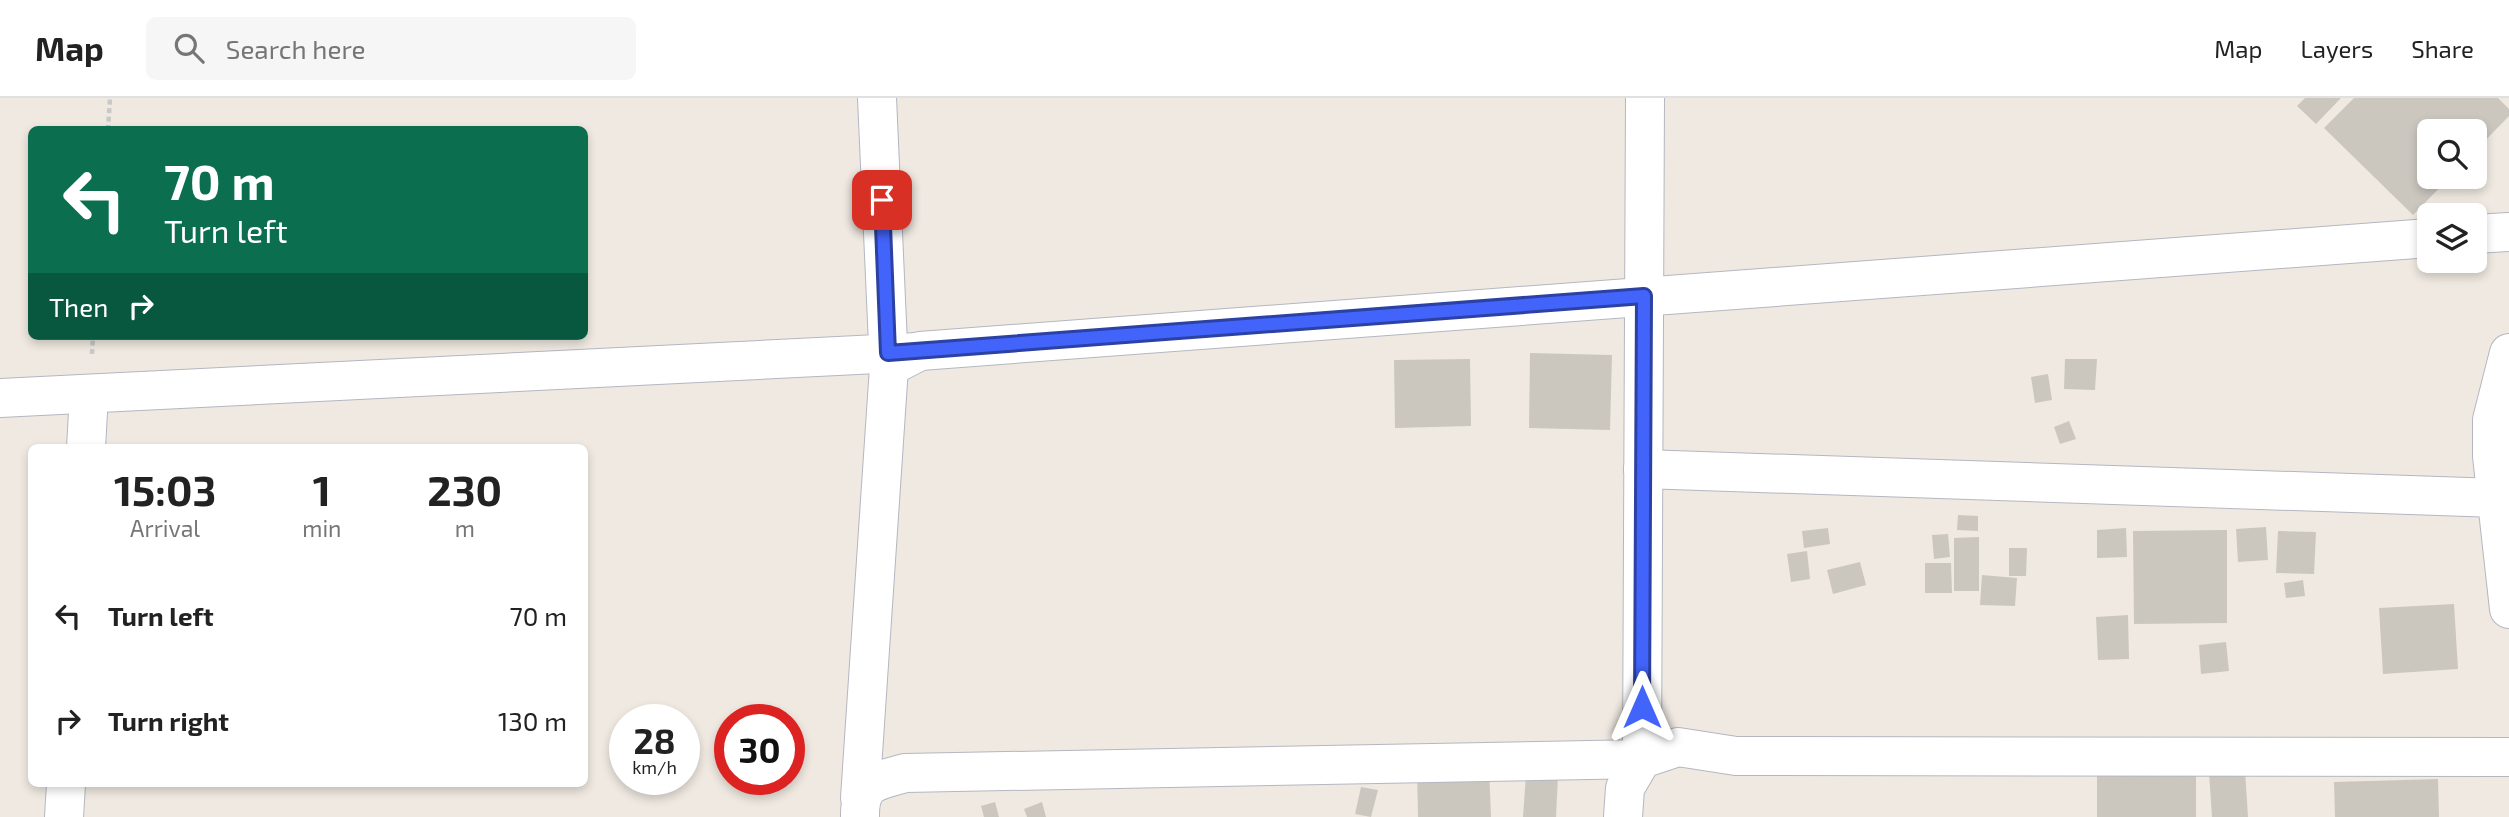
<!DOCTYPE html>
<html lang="en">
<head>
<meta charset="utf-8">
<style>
	:root { --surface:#fff; --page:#f6f6f6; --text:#222; --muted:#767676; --line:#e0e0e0 }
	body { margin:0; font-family:"Exo 2",sans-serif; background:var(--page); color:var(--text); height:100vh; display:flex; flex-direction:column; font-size:26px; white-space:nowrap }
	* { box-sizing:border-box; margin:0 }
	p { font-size:23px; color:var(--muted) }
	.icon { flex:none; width:38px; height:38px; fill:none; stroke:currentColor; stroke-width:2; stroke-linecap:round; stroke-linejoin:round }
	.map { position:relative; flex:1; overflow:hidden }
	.details { position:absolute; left:28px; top:346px; width:560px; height:343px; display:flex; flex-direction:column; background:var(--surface); border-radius:10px; box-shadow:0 4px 10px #0003 }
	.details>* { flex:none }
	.banner { position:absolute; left:28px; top:28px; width:560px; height:214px; border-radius:10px; box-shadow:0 4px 10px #0003; background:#0b6e4f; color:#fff; overflow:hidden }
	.controls { position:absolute; left:2417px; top:21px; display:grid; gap:14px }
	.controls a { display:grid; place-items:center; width:70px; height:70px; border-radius:10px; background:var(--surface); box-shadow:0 4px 10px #0003; font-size:35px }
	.speed { position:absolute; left:609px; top:606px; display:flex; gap:14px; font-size:35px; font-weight:700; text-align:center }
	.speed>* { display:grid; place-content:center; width:91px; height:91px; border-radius:50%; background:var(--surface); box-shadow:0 4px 10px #0003; line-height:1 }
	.speed small { font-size:18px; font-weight:400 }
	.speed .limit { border:10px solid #d22; background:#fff; color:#111 }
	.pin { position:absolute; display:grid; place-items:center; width:60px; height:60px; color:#fff; margin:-30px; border-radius:14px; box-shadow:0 4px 10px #0006 }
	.me { position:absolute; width:77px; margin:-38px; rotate:0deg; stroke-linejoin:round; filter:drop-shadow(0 0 5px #0008) }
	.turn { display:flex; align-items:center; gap:24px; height:147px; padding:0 21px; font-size:32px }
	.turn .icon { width:91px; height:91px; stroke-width:2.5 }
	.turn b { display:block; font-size:49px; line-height:60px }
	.then { display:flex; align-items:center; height:66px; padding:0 21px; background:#0003; gap:14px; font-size:26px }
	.eta { display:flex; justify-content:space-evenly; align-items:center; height:119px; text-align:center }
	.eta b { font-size:42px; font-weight:700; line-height:49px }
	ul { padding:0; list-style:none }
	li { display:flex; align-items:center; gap:21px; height:105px; padding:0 21px }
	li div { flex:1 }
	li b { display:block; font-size:26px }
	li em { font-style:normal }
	header { display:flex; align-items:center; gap:42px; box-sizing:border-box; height:98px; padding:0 35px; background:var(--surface); border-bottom:2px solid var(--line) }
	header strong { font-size:33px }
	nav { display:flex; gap:38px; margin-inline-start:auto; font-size:24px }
	.search { width:490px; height:63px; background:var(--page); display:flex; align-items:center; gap:18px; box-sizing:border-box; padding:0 24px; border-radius:10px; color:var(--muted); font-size:26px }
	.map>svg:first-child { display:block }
	.building { fill:#cbc7bf }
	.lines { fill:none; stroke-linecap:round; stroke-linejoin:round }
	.minor-casing { stroke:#b4b7c1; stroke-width:40 }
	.path { stroke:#c9c9c9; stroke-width:4.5; stroke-dasharray:5 3.5; stroke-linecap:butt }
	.minor { stroke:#fff; stroke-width:38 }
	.route-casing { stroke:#2b41a3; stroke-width:18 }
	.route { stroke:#4264fb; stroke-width:12 }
</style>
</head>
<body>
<header>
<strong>Map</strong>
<div class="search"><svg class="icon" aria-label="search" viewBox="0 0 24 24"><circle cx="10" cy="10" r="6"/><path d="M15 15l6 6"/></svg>Search here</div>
<nav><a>Map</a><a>Layers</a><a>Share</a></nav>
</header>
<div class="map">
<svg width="2509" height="719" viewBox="0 0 2509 719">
	<rect width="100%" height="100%" fill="#efe9e1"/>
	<g class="building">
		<path d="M2305,0H2341L2316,26L2297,8Z"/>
		<path d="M2354,0H2498L2509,11V18L2474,54V33H2429V79H2450L2413,117L2324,30Z"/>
		<path d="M1530,255L1612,257L1610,332L1529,330Z"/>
		<path d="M1470,261L1471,328L1395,330L1394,262Z"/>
		<path d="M2065,261H2097L2095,292L2064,291Z"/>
		<path d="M2048,276L2052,302L2035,305L2031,279Z"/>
		<path d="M2069,323L2076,341L2060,346L2054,329Z"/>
		<path d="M1958,417L1978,418V433L1957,432Z"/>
		<path d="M2266,429L2268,462L2238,464L2236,431Z"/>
		<path d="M1828,430L1830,446L1804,450L1802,433Z"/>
		<path d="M2126,430L2127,459L2097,460V432Z"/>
		<path d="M2227,432V525L2134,526L2133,433Z"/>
		<path d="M2278,433L2316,434L2314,476L2276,475Z"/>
		<path d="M1948,436L1950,459L1934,461L1932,437Z"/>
		<path d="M1979,439V493H1954V440Z"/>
		<path d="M2009,450H2027L2026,478H2009Z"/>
		<path d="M1807,453L1810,481L1791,484L1787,456Z"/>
		<path d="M1860,464L1866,487L1833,496L1827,472Z"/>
		<path d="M1925,465H1951L1952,495H1925Z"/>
		<path d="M1982,477L2017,480L2015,508L1980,507Z"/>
		<path d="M2303,482L2305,498L2286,500L2284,485Z"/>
		<path d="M2454,506L2458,571L2383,576L2379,510Z"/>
		<path d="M2128,517L2129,561L2098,562L2096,519Z"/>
		<path d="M2226,544L2229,573L2201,576L2199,547Z"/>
		<path d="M1489,669L1491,719H1418L1417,672Z"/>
		<path d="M2196,671V719H2097V672Z"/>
		<path d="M2245,672L2248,719H2212L2209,674Z"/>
		<path d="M1526,676L1558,678L1556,719H1523Z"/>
		<path d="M2438,681L2439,719H2335L2334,684Z"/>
		<path d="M1361,689L1378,692L1371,719L1355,716Z"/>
		<path d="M995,704L999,719H984L981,708Z"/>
		<path d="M1042,704L1046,719H1027L1024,711Z"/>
	</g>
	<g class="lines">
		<defs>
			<g id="minor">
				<path d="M877,0L889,269"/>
				<path d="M2474,136L2509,134"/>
				<path d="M2509,255L2492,322V358L2509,511"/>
				<path d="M0,300L918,254"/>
				<path d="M86,350L89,296"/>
				<path d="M1643,371L2497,400L2509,397"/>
				<path d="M860,700L889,269L920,253L2429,140"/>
				<path d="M860,717C860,683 877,683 905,675L1642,661L1645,0"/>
				<path d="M64,719L66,686"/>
				<path d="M1623,719L1625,690L1642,661L1678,649L1736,658L2509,659"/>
			</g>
		</defs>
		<use href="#minor" class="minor-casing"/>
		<g class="path">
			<path d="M108,32L110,0"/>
			<path d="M92,256L93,238"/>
		</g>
		<use href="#minor" class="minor"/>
	</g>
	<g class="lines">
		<defs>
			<path id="route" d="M882,102L888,255L1644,198L1642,609"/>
		</defs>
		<use href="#route" class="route-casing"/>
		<use href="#route" class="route"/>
	</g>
</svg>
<div class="controls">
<a><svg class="icon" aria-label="search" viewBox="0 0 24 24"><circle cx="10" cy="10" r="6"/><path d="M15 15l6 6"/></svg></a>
<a><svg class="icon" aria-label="layers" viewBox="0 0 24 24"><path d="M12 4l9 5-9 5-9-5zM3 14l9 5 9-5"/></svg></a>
</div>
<div class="speed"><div>28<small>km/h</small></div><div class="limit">30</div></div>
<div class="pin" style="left:882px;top:102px;background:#d93025"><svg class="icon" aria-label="arrive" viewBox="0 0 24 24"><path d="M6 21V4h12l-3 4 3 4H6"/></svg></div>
<svg class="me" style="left:1642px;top:609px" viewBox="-20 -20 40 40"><path d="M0-17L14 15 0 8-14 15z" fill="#4264fb" stroke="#fff" stroke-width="4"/></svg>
<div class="banner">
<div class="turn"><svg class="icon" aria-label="left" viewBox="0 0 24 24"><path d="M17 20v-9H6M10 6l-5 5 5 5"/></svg><div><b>70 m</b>Turn left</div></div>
<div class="then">Then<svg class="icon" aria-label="right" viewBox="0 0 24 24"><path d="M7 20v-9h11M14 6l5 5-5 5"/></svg></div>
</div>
<section class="details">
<div class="eta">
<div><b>15:03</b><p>Arrival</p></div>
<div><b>1</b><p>min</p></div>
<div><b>230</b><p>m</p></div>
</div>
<ul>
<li><svg class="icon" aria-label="left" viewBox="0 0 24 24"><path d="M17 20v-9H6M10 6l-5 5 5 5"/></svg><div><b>Turn left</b></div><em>70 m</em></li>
<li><svg class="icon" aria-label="right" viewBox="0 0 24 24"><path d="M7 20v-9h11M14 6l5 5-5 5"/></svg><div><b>Turn right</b></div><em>130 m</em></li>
</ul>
</section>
</div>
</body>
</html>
